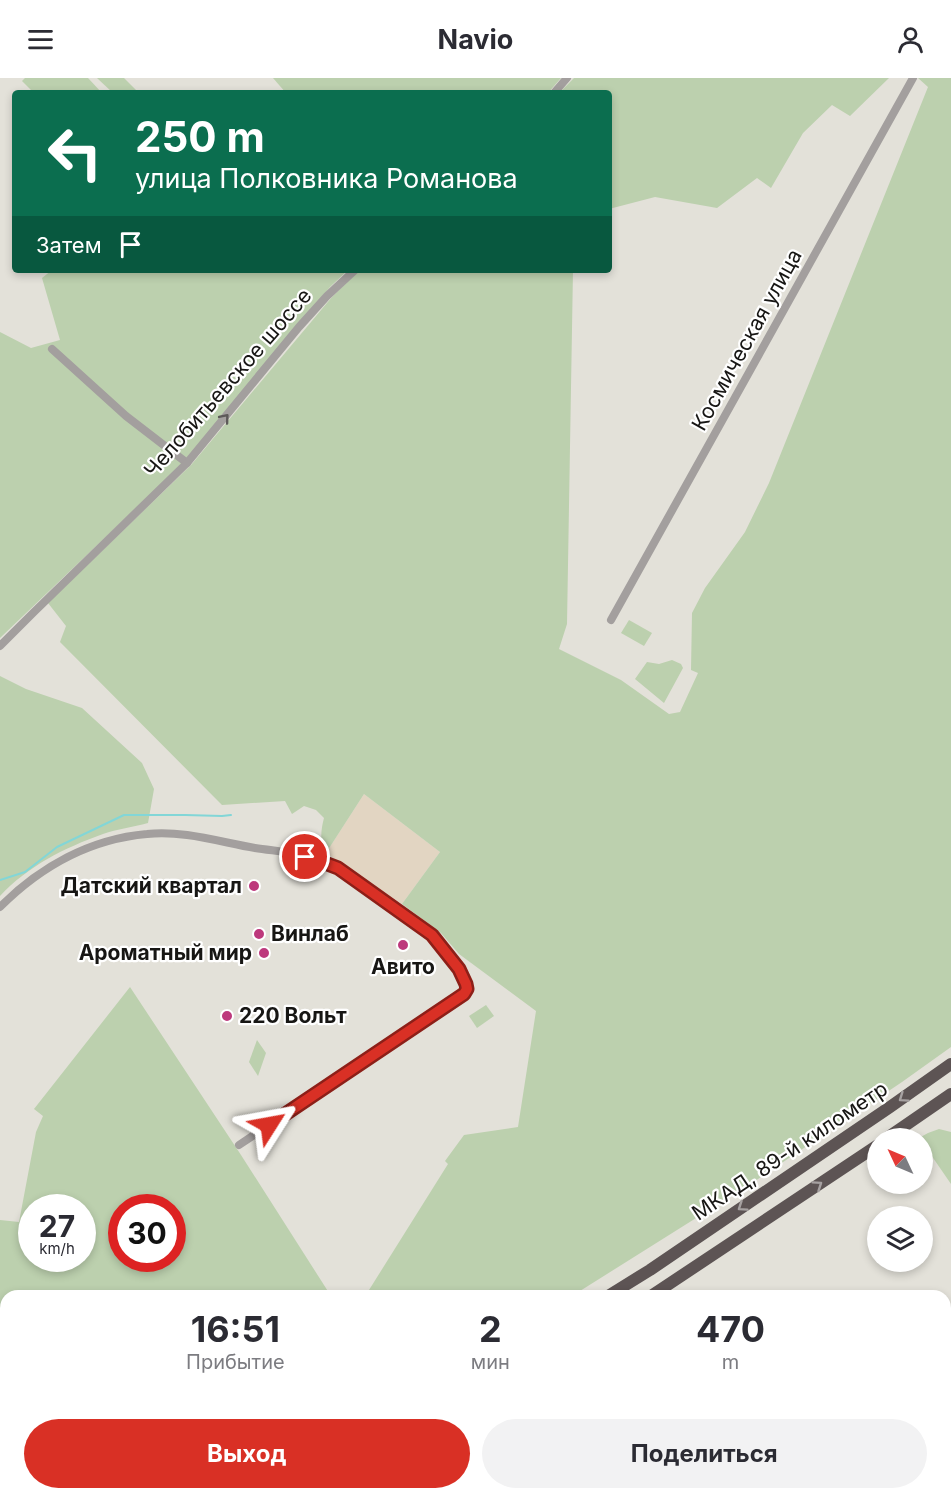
<!DOCTYPE html>
<html lang="ru">
<head>
<meta charset="utf-8">
<style>
	:root { --surface:#fff; --page:#f2f2f3; --text:#2b2b33; --muted:#7c7c81; --accent:#d93025 }
	body { margin:0; font-family:Inter,sans-serif; background:var(--page); color:var(--text); height:100vh; display:flex; flex-direction:column; font-size:22px; white-space:nowrap }
	* { box-sizing:border-box; margin:0 }
	p { font-size:20px; color:var(--muted) }
	.icon { flex:none; width:33px; height:33px; fill:none; stroke:currentColor; stroke-width:2; stroke-linecap:round; stroke-linejoin:round }
	.map { position:relative; flex:1; overflow:hidden }
	.sheet { position:absolute; left:0px; top:1212px; width:951px; height:210px; display:flex; flex-direction:column; background:var(--surface); border-radius:18px 18px 0 0; box-shadow:0 3px 9px #0003 }
	.sheet>* { flex:none }
	.banner { position:absolute; left:12px; top:12px; width:600px; height:183px; border-radius:6px; box-shadow:0 3px 9px #0003; background:#0b6e4f; color:#fff; overflow:hidden }
	.needle { width:39px; rotate:314deg }
	.tools { position:absolute; left:867px; top:1050px; display:grid; gap:12px }
	.tools a { display:grid; place-items:center; width:66px; height:66px; border-radius:50%; background:var(--surface); box-shadow:0 3px 9px #0003; font-size:30px }
	.speed { position:absolute; left:18px; top:1116px; display:flex; gap:12px; font-size:30px; font-weight:700; text-align:center }
	.speed>* { display:grid; place-content:center; width:78px; height:78px; border-radius:50%; background:var(--surface); box-shadow:0 3px 9px #0003; line-height:1 }
	.speed small { font-size:15px; font-weight:400 }
	.speed .limit { border:9px solid #d22; background:#fff; color:#111 }
	.pin { position:absolute; display:grid; place-items:center; width:51px; height:51px; color:#fff; margin:-26px; border:3px solid #fff; border-radius:50%; box-shadow:0 2px 6px #0007 }
	.me { position:absolute; width:66px; margin:-33px; rotate:56deg; stroke-linejoin:round; filter:drop-shadow(0 0 4px #0008) }
	.turn { display:flex; align-items:center; gap:21px; height:126px; padding:0 24px; font-size:27px }
	.turn .icon { width:78px; height:78px; stroke-width:2.5 }
	.turn b { display:block; font-size:42px; line-height:51px }
	.then { display:flex; align-items:center; height:57px; padding:0 24px; background:#0003; gap:12px; font-size:22px }
	.eta { display:flex; justify-content:space-evenly; align-items:center; height:102px; text-align:center }
	.eta b { font-size:36px; font-weight:700; line-height:42px }
	.cta { display:flex; gap:12px; margin-top:auto; padding:12px 24px }
	.cta a { flex:1; height:69px; border-radius:36px; background:var(--accent); color:#fff; font-size:24px; font-weight:700; line-height:69px; text-align:center }
	.cta a+a { background:var(--page); color:var(--text) }
	header { display:flex; justify-content:space-between; align-items:center; height:78px; padding:0 24px; background:var(--surface); font-size:27px; font-weight:700 }
	.map>svg:first-child { display:block }
	.industrial { fill:#e2d5c2 }
	.green { fill:#bcd0ae; fill-rule:evenodd }
	.lines { fill:none; stroke-linecap:round; stroke-linejoin:round }
	.stream { stroke:#82d6d7; stroke-width:2 }
	.minor { stroke:#a39f9e; stroke-width:8 }
	.highway { stroke:#5d5454; stroke-width:12 }
	.oneway { stroke:#5d5a59 }
	.oneway2 { stroke:#a6a1a1 }
	.route-casing { stroke:#8d1f18; stroke-width:15 }
	.route { stroke:#d93025; stroke-width:10 }
	.poi-dot { fill:#bd387c; stroke:#fff; stroke-width:2 }
	.labels { text-anchor:middle; stroke-width:4.5; stroke-linejoin:round; paint-order:stroke }
	.street-label { font-size:21px; fill:#171614; stroke:#fff }
	.poi-label { font-size:21px; font-weight:bold; fill:#171614; stroke:#fff; text-anchor:end }
</style>
</head>
<body>
<header><svg class="icon" aria-label="menu" viewBox="0 0 24 24"><path d="M4 6h16M4 12h16M4 18h16"/></svg>Navio<svg class="icon" aria-label="person" viewBox="0 0 24 24"><circle cx="12" cy="8" r="4"/><path d="M4 21q1-7 8-7t8 7"/></svg></header>
<div class="map">
<svg width="951" height="1422" viewBox="0 0 951 1422">
	<rect width="100%" height="100%" fill="#e3e1d9"/>
	<g class="industrial">
		<path d="M364,716L440,774L402,826L326,775Z"/>
		<path d="M948,1272H951V1422H917V1416H945V1274Z"/>
	</g>
	<g class="green">
		<path d="M25,0H88L102,15H34L22,3Z"/>
		<path d="M97,0H124L139,15H113Z"/>
		<path d="M273,0H561L548,15H286Z"/>
		<path d="M574,0H889L850,38L832,27L803,55L771,110L757,100L717,130L655,119L609,131V15H559Z"/>
		<path d="M918,0H951V969L902,1004L755,1103L572,1218H375L369,1212L448,1086L445,1083L464,1057L518,1049L536,933L459,876L441,855L402,826L440,774L364,716L326,775C319,766 321,751 324,740L316,732L304,728L292,736L285,723L222,727L60,564L66,548L48,525L191,387L332,219L360,192H573L567,546L559,571L621,602L669,636L680,634L698,595L691,592L692,535L705,510L745,454L769,405L928,9Z"/>
		<path d="M52,192H348L330,209L182,386L0,560V254L31,270L60,262L42,200Z"/>
		<path d="M629,542L652,555L644,568L621,555Z"/>
		<path d="M672,582L681,586L683,590L664,625L635,601L647,584L659,586Z"/>
		<path d="M0,598L26,611L82,630L142,685L154,711L148,745C133,749 117,751 103,756C64,770 28,788 0,818Z"/>
		<path d="M130,909L241,1077L331,1218H6V1355L0,1356V1142L19,1144L36,1054L43,1038L34,1031ZM32,1130H82V1180H32ZM122,1130H172V1180H122Z"/>
		<path d="M486,927L494,938L477,950L469,938Z"/>
		<path d="M257,962L266,975L258,998L249,984Z"/>
		<path d="M939,1051L951,1054V1106L929,1074L923,1079L922,1060H919L928,1055Z"/>
		<path d="M73,1416H243L233,1422H62Z"/>
	</g>
	<g class="lines">
		<path class="stream" d="M0,802L25,794L57,769L124,737H185L222,738L231,737"/>
		<g class="minor">
			<path d="M554,15L567,0"/>
			<path d="M52,271L126,338L187,385"/>
			<path d="M611,542L913,0"/>
			<path d="M0,568L34,534L187,385L299,249L327,218L355,192"/>
			<path d="M0,829C40,789 90,761 147,756C183,752 220,764 255,770C274,773 295,774 313,780C340,789 363,808 387,824C401,834 417,844 431,856C440,864 465,896 466,908C467,912 466,913 464,916L239,1067"/>
			<path d="M945,1265H951"/>
			<path d="M904,1422L905,1416"/>
		</g>
		<g class="highway">
			<path d="M887,1060L951,1016"/>
			<path d="M608,1218L650,1192L890,1029L951,986"/>
			<path d="M651,1218L878,1067"/>
			<path d="M270,1422L280,1416"/>
			<path d="M310,1422L321,1416"/>
		</g>
	</g>
	<defs><path id="oneway-chevron" d="M-2-3.5L2.5 0L-2 3.5" fill="none" stroke-width="1.6" stroke-linecap="round" stroke-linejoin="round" transform="scale(1.5)"/></defs>
	<use class="oneway" href="#oneway-chevron" transform="translate(225 340) rotate(-50)"/>
	<g class="oneway2">
		<use href="#oneway-chevron" transform="translate(903 1020) rotate(145)"/>
		<use href="#oneway-chevron" transform="translate(818 1107) rotate(-34)"/>
		<use href="#oneway-chevron" transform="translate(742 1129) rotate(146)"/>
	</g>
	<g class="lines">
		<defs>
			<path id="route" d="M269,1047L464,916L467,911L466,906L459,891L432,857L338,790L312,780L305,779"/>
		</defs>
		<use href="#route" class="route-casing"/>
		<use href="#route" class="route"/>
	</g>
	<g class="poi-dot">
		<circle cx="254" cy="808" r="6"/>
		<circle cx="259" cy="856" r="6"/>
		<circle cx="403" cy="867" r="6"/>
		<circle cx="264" cy="875" r="6"/>
		<circle cx="227" cy="938" r="6"/>
	</g>
	<g class="labels">
		<g class="street-label">
			<text transform="translate(747 262) rotate(-61)" y="7">Космическая улица</text>
			<text transform="translate(228 305) rotate(-49)" y="7">Челобитьевское шоссе</text>
			<text transform="translate(790 1073) rotate(-34)" y="7">МКАД, 89-й километр</text>
		</g>
		<g class="poi-label">
			<text x="242" y="815">Датский квартал</text>
			<text x="271" y="863" text-anchor="start">Винлаб</text>
			<text x="252" y="882">Ароматный мир</text>
			<text x="403" y="896" text-anchor="middle">Авито</text>
			<text x="239" y="945" text-anchor="start">220 Вольт</text>
		</g>
	</g>
</svg>
<div class="tools">
<a><svg class="needle" viewBox="-14 -14 28 28"><path d="M0-13l5 13h-10z" fill="#e53935"/><path d="M0 13l5-13h-10z" fill="#7c7c81"/></svg></a>
<a><svg class="icon" aria-label="layers" viewBox="0 0 24 24"><path d="M12 4l9 5-9 5-9-5zM3 14l9 5 9-5"/></svg></a>
</div>
<div class="speed"><div>27<small>km/h</small></div><div class="limit">30</div></div>
<div class="pin" style="left:305px;top:779px;background:#d93025"><svg class="icon" aria-label="arrive" viewBox="0 0 24 24"><path d="M6 21V4h12l-3 4 3 4H6"/></svg></div>
<svg class="me" style="left:269px;top:1047px" viewBox="-20 -20 40 40"><path d="M0-17L14 15 0 8-14 15z" fill="#d93025" stroke="#fff" stroke-width="4"/></svg>
<div class="banner">
<div class="turn"><svg class="icon" aria-label="left" viewBox="0 0 24 24"><path d="M17 20v-9H6M10 6l-5 5 5 5"/></svg><div><b>250 m</b>улица Полковника Романова</div></div>
<div class="then">Затем<svg class="icon" aria-label="arrive" viewBox="0 0 24 24"><path d="M6 21V4h12l-3 4 3 4H6"/></svg></div>
</div>
<section class="sheet">
<div class="eta">
<div><b>16:51</b><p>Прибытие</p></div>
<div><b>2</b><p>мин</p></div>
<div><b>470</b><p>m</p></div>
</div>
<div class="cta"><a>Выход</a><a>Поделиться</a></div>
</section>
</div>
</body>
</html>
